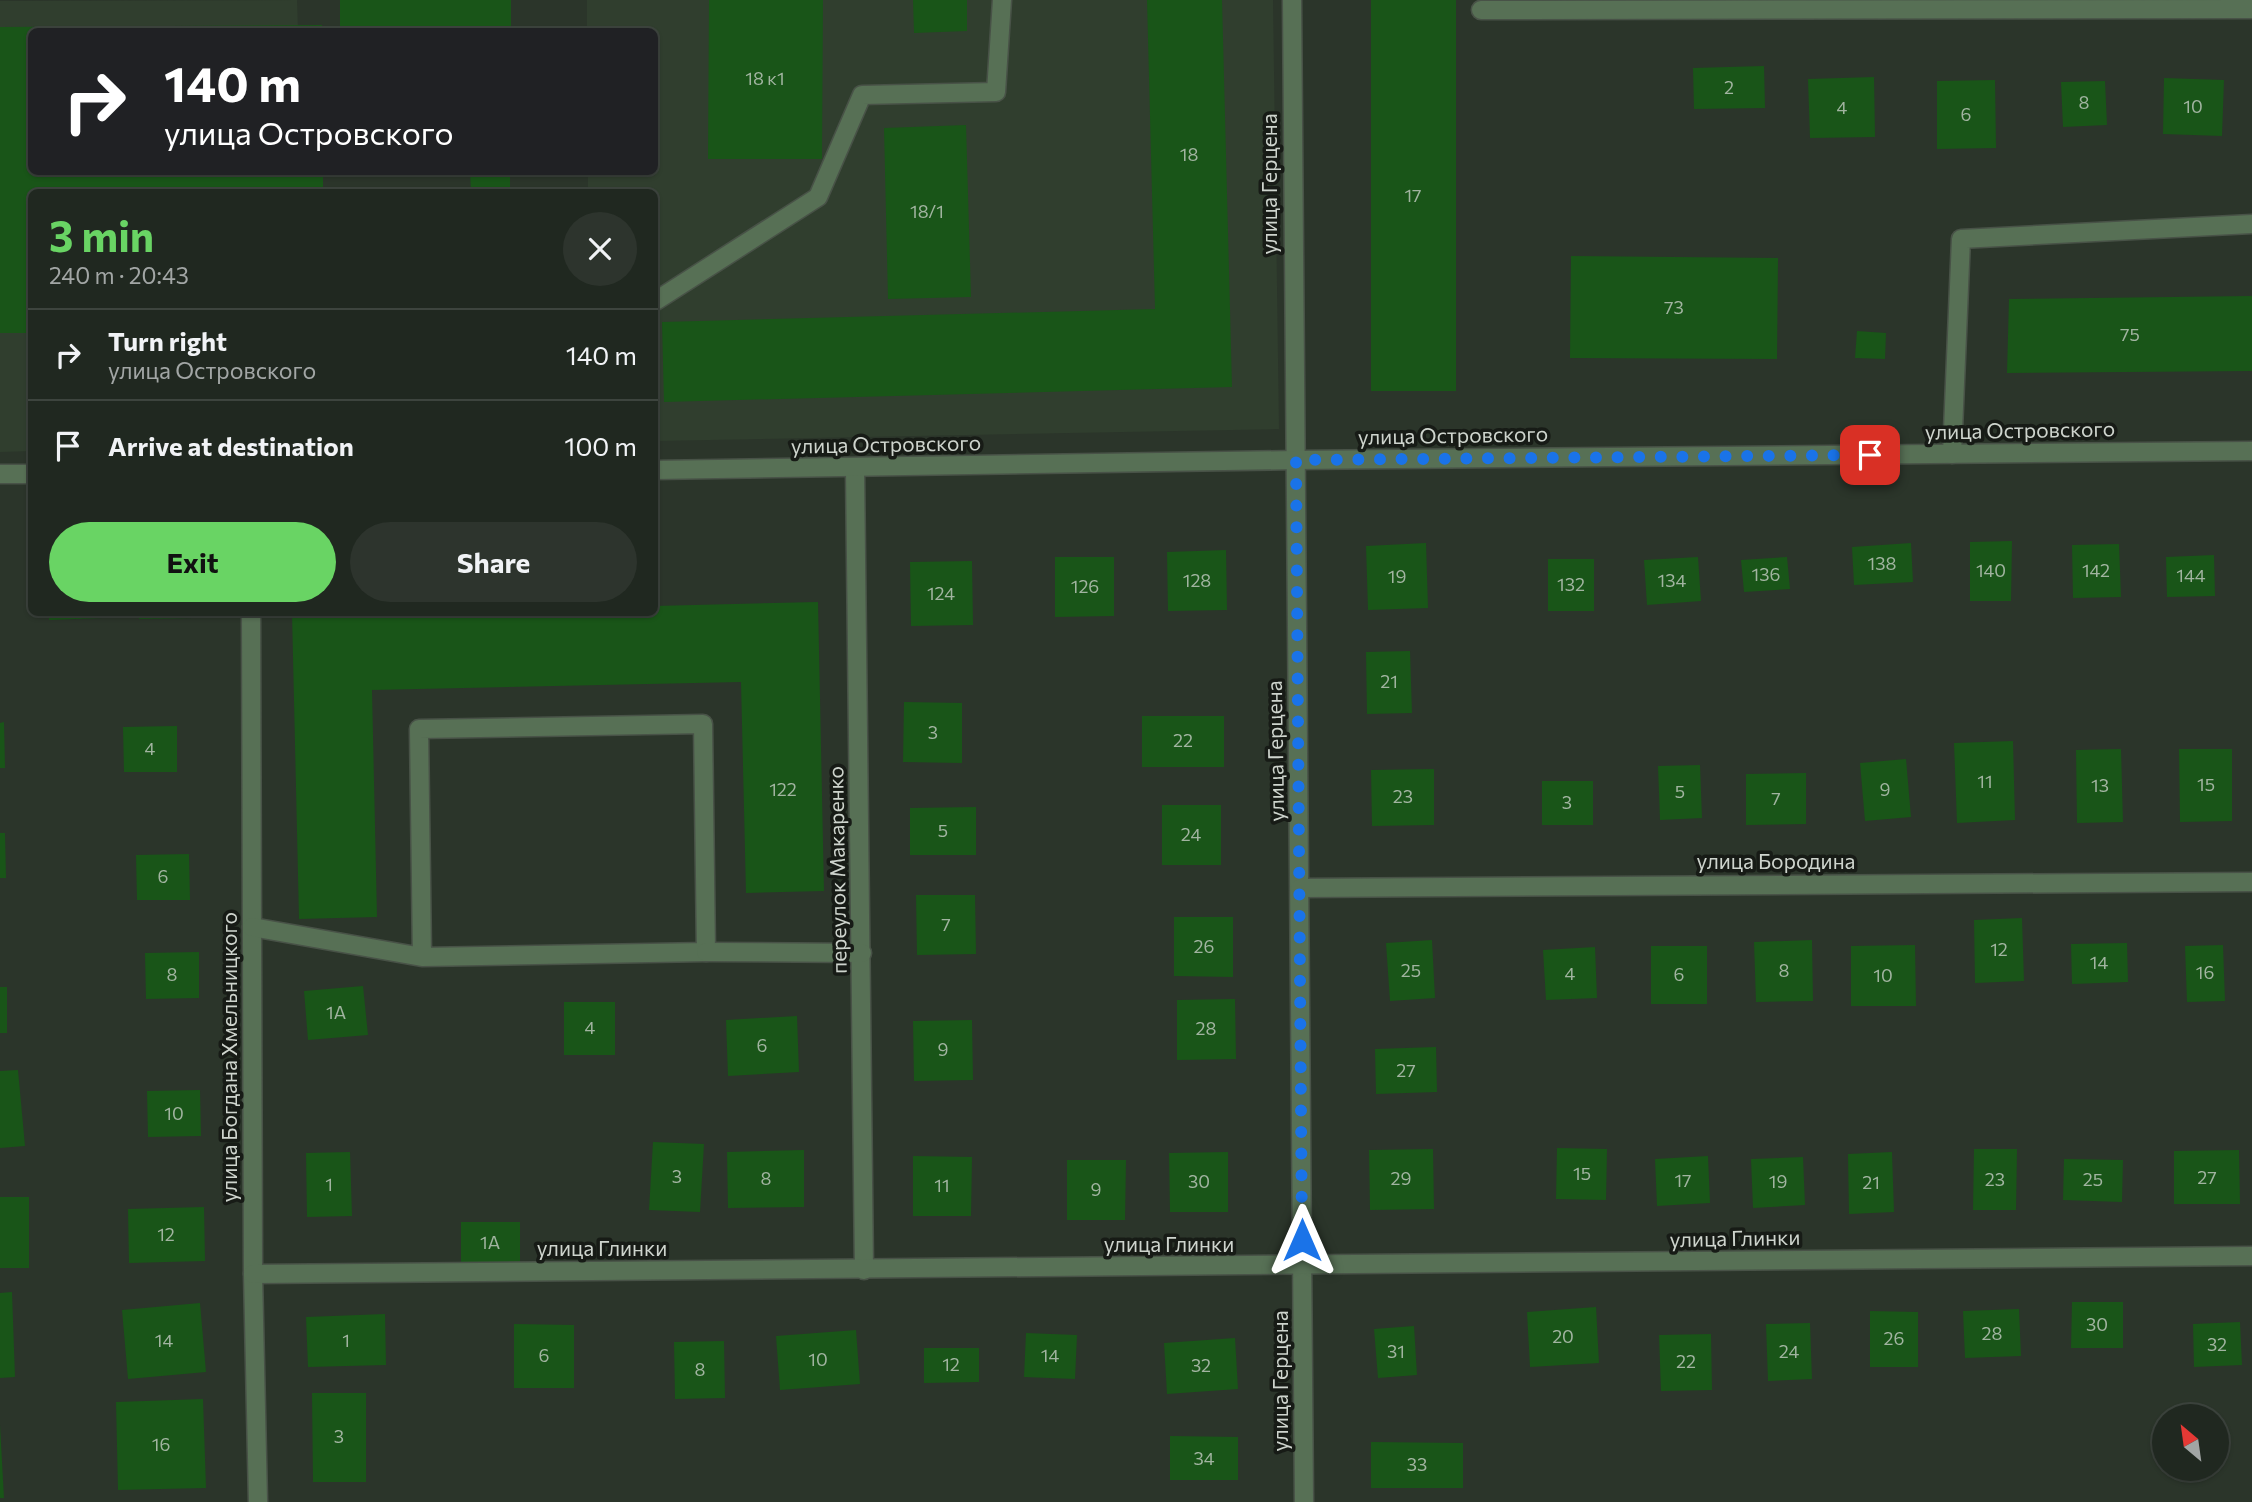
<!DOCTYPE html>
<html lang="en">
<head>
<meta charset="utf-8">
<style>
	:root { --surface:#202820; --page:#2d342d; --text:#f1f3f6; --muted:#a2a6a5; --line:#3d443e; --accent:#69d464 }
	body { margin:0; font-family:Commissioner,sans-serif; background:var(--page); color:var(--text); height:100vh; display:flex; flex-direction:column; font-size:26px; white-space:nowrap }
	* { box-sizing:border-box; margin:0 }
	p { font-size:23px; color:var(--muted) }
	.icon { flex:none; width:38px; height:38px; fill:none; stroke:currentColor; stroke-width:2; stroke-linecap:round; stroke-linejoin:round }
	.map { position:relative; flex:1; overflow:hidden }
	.side { position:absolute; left:28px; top:189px; width:630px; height:427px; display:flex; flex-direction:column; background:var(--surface); border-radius:10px; box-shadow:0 2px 5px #0004,0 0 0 2px var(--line) }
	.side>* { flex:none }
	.guide { position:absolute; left:28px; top:28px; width:630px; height:147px; border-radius:10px; box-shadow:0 2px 5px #0004,0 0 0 2px var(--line); background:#202124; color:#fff; overflow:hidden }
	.needle { width:46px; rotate:331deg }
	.fabs { position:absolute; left:2152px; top:1404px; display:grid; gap:14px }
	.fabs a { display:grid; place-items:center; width:77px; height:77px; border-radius:50%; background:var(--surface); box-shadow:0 2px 5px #0004,0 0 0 2px var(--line); font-size:35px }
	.pin { position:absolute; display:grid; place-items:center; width:60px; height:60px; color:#fff; margin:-30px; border-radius:14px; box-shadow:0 4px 10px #0006 }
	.me { position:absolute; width:77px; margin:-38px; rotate:0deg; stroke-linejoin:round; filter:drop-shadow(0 0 5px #0008) }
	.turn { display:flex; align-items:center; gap:24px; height:147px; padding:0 21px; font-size:32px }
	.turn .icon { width:91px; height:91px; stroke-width:2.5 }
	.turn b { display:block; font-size:49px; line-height:60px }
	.round { display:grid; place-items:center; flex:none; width:74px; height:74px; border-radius:37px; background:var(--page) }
	.summary { display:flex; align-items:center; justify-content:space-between; height:119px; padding:0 21px }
	h1 { font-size:42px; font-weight:700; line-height:52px; color:var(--accent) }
	.cta { display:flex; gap:14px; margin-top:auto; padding:14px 21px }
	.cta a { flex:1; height:80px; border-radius:42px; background:var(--accent); color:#111; font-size:28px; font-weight:700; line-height:80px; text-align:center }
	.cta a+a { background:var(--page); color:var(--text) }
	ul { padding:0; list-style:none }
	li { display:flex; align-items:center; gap:21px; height:91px; padding:0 21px; border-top:2px solid var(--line) }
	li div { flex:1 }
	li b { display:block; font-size:26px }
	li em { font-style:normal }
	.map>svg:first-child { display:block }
	.built { fill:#303e2e }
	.building { fill:#195518 }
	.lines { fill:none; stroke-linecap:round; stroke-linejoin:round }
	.minor-casing { stroke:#485247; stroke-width:21 }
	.minor { stroke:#577055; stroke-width:18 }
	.route { stroke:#1a73e8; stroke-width:12; stroke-dasharray:0 21.6 }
	.labels { text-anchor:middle; stroke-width:7; stroke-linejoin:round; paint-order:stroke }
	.number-label { font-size:18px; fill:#a1b4a0 }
	.street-label { font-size:21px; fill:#ced4cd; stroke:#171b16 }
</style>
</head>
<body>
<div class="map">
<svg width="2252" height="1502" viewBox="0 0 2252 1502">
	<rect width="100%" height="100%" fill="#2b352a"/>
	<g class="built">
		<path d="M297,0L298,31L32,32V172H299L300,192H32L31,451L0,452V1Z"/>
		<path d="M587,0H1273L1279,429L655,441L654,192H588V172H654V32L587,31Z"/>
	</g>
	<g class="building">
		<rect x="340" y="0" width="171" height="32"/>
		<path d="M709,0H823L822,159H708Z"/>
		<path d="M913,0H967V31L914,33Z"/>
		<path d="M1147,0H1222L1232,387L664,402L662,322L1155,309Z"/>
		<rect x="1371" y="0" width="85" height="391"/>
		<path d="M322,25V32H32V172H323V192H32V333H0V27Z"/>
		<path d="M1764,66L1765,108L1694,109L1693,68Z"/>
		<path d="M1874,77L1875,137L1810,138L1808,79Z"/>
		<path d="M2164,78L2224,80L2222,136L2163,134Z"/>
		<path d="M1995,80L1996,148L1937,149V81Z"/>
		<path d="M2105,81L2107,125L2063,127L2061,82Z"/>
		<path d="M966,125L971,297L888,299L884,128Z"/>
		<path d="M470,172H510V192H471Z"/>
		<path d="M1571,256L1778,258L1777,359L1570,358Z"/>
		<path d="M2252,296V371L2007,373L2009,299Z"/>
		<path d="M1857,331L1886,333L1885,359L1855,358Z"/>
		<path d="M2012,541L2011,601H1970V542Z"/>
		<path d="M1426,543L1428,608L1368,610L1366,546Z"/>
		<path d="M1911,543L1913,582L1854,585L1852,547Z"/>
		<path d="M2119,544L2121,597L2073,598L2072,545Z"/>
		<path d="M1226,550L1227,610L1168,611L1167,552Z"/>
		<path d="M2214,555L2215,596L2167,597L2166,557Z"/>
		<path d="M1055,557H1114V616L1055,617Z"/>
		<path d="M1698,557L1701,601L1647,605L1644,560Z"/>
		<path d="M1787,557L1790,589L1744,592L1741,560Z"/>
		<rect x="1548" y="559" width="46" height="52"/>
		<path d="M972,561L973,625L911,626L910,562Z"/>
		<path d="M818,602L824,891L746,893L741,682L372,690L377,917L299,919L292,613L654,612V606Z"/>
		<path d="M49,612H102V618L49,620Z"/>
		<path d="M139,612H192V618L139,619Z"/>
		<path d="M1410,651L1412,713L1367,714L1366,652Z"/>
		<path d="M904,702L962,703V763L903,762Z"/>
		<rect x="1142" y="716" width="82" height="51"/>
		<path d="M4,722L5,768H0V723Z"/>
		<path d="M177,726V772H124L123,727Z"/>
		<path d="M2013,741L2015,820L1957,823L1954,743Z"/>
		<path d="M2121,749L2123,822L2077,823L2076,750Z"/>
		<path d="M2179,749H2232V821L2180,822Z"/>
		<path d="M1906,759L1911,817L1865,821L1860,763Z"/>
		<path d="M1700,765L1702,818L1660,820L1658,766Z"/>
		<path d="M1434,769V825L1372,826L1371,770Z"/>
		<path d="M1806,773V824L1746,825V774Z"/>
		<rect x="1542" y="781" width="51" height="44"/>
		<rect x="1162" y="805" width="59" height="60"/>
		<path d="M976,807V855H910V808Z"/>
		<path d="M0,833H5L6,878H0Z"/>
		<path d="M189,854L190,900H137L136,855Z"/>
		<path d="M916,895H975L976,954L917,955Z"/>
		<path d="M1174,917H1233V977L1174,976Z"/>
		<path d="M2022,918L2024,981L1975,983L1974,920Z"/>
		<path d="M1432,940L1435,998L1390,1001L1386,943Z"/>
		<path d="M1812,940L1813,1001L1756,1002L1754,942Z"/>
		<path d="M2127,943L2128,982L2072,984L2071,944Z"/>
		<path d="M1915,945L1916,1006H1851V946Z"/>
		<path d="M2223,945L2225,1001L2187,1002L2185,946Z"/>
		<rect x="1651" y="946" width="56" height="58"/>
		<path d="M1595,947L1597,998L1546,1000L1543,950Z"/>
		<path d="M199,952V998L146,999L145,953Z"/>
		<path d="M363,986L368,1035L308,1040L304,991Z"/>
		<rect x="0" y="987" width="7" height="46"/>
		<path d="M1235,999L1236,1059L1177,1060V1000Z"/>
		<rect x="564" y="1002" width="51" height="53"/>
		<path d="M797,1016L799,1072L728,1076L726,1020Z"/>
		<path d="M972,1020L973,1080L914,1081L913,1021Z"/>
		<path d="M1436,1047L1437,1092L1376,1094L1375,1049Z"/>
		<path d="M18,1070L25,1146L0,1148V1071Z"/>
		<path d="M200,1090L201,1136L148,1137L147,1091Z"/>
		<path d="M653,1142L704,1144L700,1212L649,1210Z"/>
		<path d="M1557,1148L1607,1149L1606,1200L1556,1199Z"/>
		<path d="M1433,1149L1434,1209L1370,1210L1369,1150Z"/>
		<path d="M1974,1149H2017L2016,1210H1973Z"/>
		<path d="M804,1150V1207L728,1208L727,1152Z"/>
		<path d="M2239,1150L2240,1204H2174V1151Z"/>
		<path d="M350,1152L352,1216L307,1217L306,1153Z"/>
		<path d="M1228,1152V1212H1170L1169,1153Z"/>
		<path d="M1892,1152L1894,1212L1849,1214L1848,1154Z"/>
		<path d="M913,1156L972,1157L971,1216H913Z"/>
		<path d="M1708,1156L1710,1203L1657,1206L1655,1159Z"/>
		<path d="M1803,1157L1805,1205L1753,1208L1751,1159Z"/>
		<path d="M2064,1159L2123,1160L2122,1202L2063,1200Z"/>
		<path d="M1067,1160H1126L1125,1220H1067Z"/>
		<rect x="0" y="1197" width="29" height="71"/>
		<path d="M204,1207L205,1261L129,1263L128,1209Z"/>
		<rect x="461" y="1222" width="59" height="42"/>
		<path d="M12,1292L15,1377L0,1378V1293Z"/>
		<path d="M2072,1302H2123V1348H2071Z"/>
		<path d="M200,1303L206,1372L128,1379L122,1310Z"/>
		<path d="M1596,1307L1599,1363L1530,1367L1527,1312Z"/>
		<path d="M2019,1309L2021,1356L1965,1358L1963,1311Z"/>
		<path d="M1870,1311L1918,1312V1367H1870Z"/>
		<path d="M385,1314L386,1365L308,1367L306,1317Z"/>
		<path d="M2240,1322L2242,1365L2194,1367L2193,1324Z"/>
		<path d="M1810,1323L1812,1379L1768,1381L1766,1324Z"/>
		<path d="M514,1324L574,1325V1388H514Z"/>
		<path d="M1414,1326L1417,1375L1378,1378L1374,1329Z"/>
		<path d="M856,1330L860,1384L780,1390L776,1336Z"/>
		<path d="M1026,1333L1077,1335L1075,1379L1024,1377Z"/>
		<path d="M1711,1334L1712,1390L1661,1391L1659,1335Z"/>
		<path d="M1235,1338L1238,1389L1167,1394L1164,1343Z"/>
		<path d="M724,1341L725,1398L675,1399L674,1342Z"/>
		<path d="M924,1348H979V1382L924,1383Z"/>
		<path d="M312,1393H366V1482H313Z"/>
		<path d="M203,1399L206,1488L118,1490L116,1402Z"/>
		<path d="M0,1425L4,1498H0Z"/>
		<path d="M1170,1436L1238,1437V1480H1170Z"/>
		<path d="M1371,1442L1463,1443V1488H1371Z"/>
	</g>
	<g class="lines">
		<defs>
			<g id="minor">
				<path d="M1292,0L1304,1502"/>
				<path d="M1481,10L2252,9"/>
				<path d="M654,302L818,197L862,95L996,92L1002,0"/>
				<path d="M1952,454L1961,239L2252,224"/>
				<path d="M855,469L864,1270"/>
				<path d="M654,470L1296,460L2252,451"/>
				<path d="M0,474H32"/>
				<path d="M251,612L253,1274L258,1502"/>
				<path d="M1300,888L2252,882"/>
				<path d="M252,927L422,957L706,952L703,724L419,729L422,957"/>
				<path d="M706,952L862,953"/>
				<path d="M253,1274L2252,1256"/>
			</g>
		</defs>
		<use href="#minor" class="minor-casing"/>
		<use href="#minor" class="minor"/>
	</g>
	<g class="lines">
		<path class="route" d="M1302,1240L1296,460L1870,455"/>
	</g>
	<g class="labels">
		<g class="number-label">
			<text x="765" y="85">18 к1</text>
			<text x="1729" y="94">2</text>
			<text x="2084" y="109">8</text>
			<text x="2193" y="113">10</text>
			<text x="1842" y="114">4</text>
			<text x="1966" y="121">6</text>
			<text x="1189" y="161">18</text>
			<text x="1413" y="202">17</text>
			<text x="927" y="218">18/1</text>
			<text x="1674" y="314">73</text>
			<text x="2130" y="341">75</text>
			<text x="1882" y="570">138</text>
			<text x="1991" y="577">140</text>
			<text x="2096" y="577">142</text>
			<text x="1766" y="581">136</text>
			<text x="2191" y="582">144</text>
			<text x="1397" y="583">19</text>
			<text x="1197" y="587">128</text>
			<text x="1672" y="587">134</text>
			<text x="1571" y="591">132</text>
			<text x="1085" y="593">126</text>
			<text x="941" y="600">124</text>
			<text x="1389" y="688">21</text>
			<text x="933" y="739">3</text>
			<text x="1183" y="747">22</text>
			<text x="150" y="755">4</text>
			<text x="1985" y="788">11</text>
			<text x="2206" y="791">15</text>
			<text x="2100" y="792">13</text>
			<text x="783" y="796">122</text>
			<text x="1885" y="796">9</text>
			<text x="1680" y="798">5</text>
			<text x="1403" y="803">23</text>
			<text x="1776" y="805">7</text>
			<text x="1567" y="809">3</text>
			<text x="943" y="837">5</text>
			<text x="1191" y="841">24</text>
			<text x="163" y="883">6</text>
			<text x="946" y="931">7</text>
			<text x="1204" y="953">26</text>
			<text x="1999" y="956">12</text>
			<text x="2099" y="969">14</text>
			<text x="1411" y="977">25</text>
			<text x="1784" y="977">8</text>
			<text x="2205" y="979">16</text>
			<text x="1570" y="980">4</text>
			<text x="172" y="981">8</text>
			<text x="1679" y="981">6</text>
			<text x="1883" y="982">10</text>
			<text x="336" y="1019">1А</text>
			<text x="590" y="1034">4</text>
			<text x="1206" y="1035">28</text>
			<text x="762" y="1052">6</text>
			<text x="943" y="1056">9</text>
			<text x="1406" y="1077">27</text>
			<text x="174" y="1120">10</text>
			<text x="1582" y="1180">15</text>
			<text x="677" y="1183">3</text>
			<text x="2207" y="1184">27</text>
			<text x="766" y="1185">8</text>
			<text x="1401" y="1185">29</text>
			<text x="1995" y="1186">23</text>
			<text x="2093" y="1186">25</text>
			<text x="1683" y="1187">17</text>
			<text x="1199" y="1188">30</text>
			<text x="1778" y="1188">19</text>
			<text x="1871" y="1189">21</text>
			<text x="329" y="1191">1</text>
			<text x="942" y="1192">11</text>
			<text x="1096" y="1196">9</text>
			<text x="166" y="1241">12</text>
			<text x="490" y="1249">1А</text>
			<text x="2097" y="1331">30</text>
			<text x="1992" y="1340">28</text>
			<text x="1563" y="1343">20</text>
			<text x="1894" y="1345">26</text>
			<text x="164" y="1347">14</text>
			<text x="346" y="1347">1</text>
			<text x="2217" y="1351">32</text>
			<text x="1396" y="1358">31</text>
			<text x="1789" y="1358">24</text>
			<text x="544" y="1362">6</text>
			<text x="1050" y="1362">14</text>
			<text x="818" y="1366">10</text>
			<text x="1686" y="1368">22</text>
			<text x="951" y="1371">12</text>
			<text x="1201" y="1372">32</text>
			<text x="700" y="1376">8</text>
			<text x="339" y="1443">3</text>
			<text x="161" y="1451">16</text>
			<text x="1204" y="1465">34</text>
			<text x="1417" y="1471">33</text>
		</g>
		<g class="street-label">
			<text transform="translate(1270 184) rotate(-90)" y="7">улица Герцена</text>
			<text transform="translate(2020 431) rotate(-1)" y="7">улица Островского</text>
			<text transform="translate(1453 436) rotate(-1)" y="7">улица Островского</text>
			<text transform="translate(886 445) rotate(-1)" y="7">улица Островского</text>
			<text transform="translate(1276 751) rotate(-91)" y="7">улица Герцена</text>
			<text x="1776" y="869">улица Бородина</text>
			<text transform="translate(838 870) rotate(-91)" y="7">переулок Макаренко</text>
			<text transform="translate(230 1057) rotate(-90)" y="7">улица Богдана Хмельницкого</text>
			<text transform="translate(1735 1239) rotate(-1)" y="7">улица Глинки</text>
			<text x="1169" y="1252">улица Глинки</text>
			<text x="602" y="1256">улица Глинки</text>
			<text transform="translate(1281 1381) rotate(-90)" y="7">улица Герцена</text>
		</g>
	</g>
</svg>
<div class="fabs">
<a><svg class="needle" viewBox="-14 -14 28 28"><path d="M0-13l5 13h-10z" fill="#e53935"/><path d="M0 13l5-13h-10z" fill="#a2a6a5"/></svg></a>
</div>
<div class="pin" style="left:1870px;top:455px;background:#d93025"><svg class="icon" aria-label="arrive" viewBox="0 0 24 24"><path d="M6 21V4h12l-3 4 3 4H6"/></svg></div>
<svg class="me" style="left:1302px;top:1240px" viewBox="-20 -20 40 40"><path d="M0-17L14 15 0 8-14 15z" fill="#1a73e8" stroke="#fff" stroke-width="4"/></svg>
<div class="guide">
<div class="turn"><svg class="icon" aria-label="right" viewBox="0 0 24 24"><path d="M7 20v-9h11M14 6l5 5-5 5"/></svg><div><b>140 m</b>улица Островского</div></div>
</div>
<section class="side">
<div class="summary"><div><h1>3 min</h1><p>240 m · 20:43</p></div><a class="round"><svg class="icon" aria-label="close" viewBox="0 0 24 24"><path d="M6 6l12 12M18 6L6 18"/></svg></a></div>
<ul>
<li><svg class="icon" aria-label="right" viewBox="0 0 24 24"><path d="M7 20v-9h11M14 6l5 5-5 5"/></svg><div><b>Turn right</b><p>улица Островского</p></div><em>140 m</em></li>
<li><svg class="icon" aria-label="arrive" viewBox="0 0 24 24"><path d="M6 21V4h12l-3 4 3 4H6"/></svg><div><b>Arrive at destination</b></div><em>100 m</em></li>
</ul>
<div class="cta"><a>Exit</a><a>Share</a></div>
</section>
</div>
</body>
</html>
